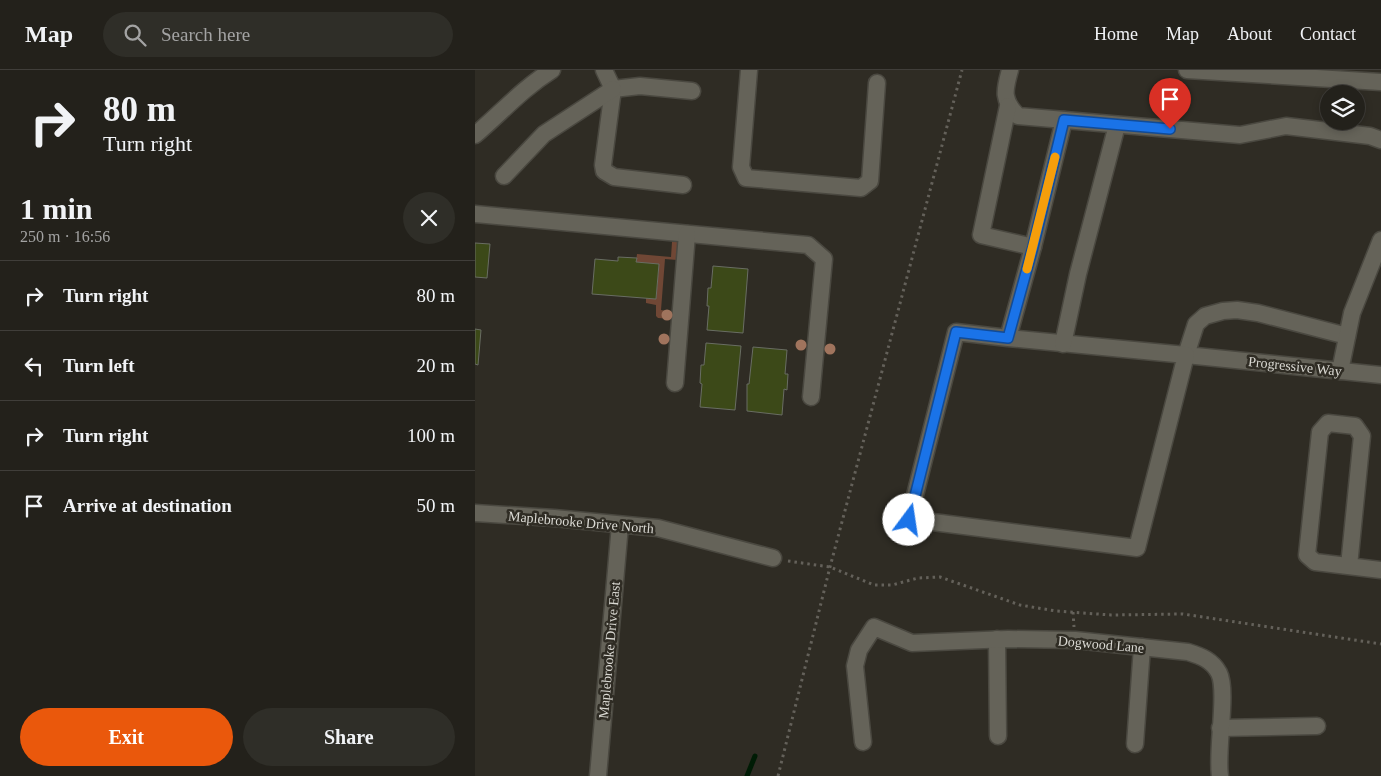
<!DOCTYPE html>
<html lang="en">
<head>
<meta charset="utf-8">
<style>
	:root { --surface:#23211b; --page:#2f2e28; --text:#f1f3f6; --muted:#a3a3a3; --line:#403e3a; --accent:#ea580c }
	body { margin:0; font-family:"Times New Roman",serif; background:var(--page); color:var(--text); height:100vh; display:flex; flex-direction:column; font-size:19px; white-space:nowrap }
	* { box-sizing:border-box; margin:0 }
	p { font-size:16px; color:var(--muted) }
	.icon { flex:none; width:28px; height:28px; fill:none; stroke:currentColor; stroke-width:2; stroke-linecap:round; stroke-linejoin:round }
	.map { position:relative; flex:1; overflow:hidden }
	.sheet { display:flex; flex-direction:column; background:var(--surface); width:475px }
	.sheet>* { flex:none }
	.top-card { background:#23211b; color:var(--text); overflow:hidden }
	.tools { position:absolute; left:845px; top:15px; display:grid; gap:10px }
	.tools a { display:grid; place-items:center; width:45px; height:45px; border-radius:50%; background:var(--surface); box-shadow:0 2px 8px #0003,0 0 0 1px var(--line); font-size:25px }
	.pin { position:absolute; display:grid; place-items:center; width:42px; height:42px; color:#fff; margin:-51px -21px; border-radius:50% 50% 50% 0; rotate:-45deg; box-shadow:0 0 5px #0007 }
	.pin .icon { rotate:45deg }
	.me { position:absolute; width:55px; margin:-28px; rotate:14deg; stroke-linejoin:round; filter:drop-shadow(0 0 4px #0008) }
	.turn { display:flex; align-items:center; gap:18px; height:105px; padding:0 20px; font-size:22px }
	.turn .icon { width:65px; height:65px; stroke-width:2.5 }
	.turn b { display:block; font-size:35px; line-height:42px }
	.round { display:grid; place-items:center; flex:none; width:52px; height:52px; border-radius:26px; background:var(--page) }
	.headline { display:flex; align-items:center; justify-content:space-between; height:85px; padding:0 20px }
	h1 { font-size:30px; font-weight:600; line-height:38px }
	.button { display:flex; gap:10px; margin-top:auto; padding:10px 20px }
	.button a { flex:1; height:58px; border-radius:30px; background:var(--accent); color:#fff; font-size:20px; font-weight:600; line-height:58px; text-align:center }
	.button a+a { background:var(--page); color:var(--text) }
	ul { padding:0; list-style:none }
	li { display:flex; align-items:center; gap:15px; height:70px; padding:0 20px; border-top:1px solid var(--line) }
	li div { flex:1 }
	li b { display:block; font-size:19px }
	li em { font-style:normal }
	header { display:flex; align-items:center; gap:30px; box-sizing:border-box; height:70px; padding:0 25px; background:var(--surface); border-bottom:1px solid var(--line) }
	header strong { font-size:24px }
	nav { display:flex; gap:28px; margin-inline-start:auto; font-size:18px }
	.search { width:350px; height:45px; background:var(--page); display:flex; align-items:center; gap:12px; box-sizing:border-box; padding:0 18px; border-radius:28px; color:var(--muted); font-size:19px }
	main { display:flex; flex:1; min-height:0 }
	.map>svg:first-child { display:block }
	.green { fill:#704735 }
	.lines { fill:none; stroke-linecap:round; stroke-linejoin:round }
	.stream { stroke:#001c05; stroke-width:5 }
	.building { fill:#3c4918; stroke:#696d63 }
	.minor-casing { stroke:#4a4840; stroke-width:19 }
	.path { stroke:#64615a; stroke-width:3; stroke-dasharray:2.5 4; stroke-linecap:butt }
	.minor { stroke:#656359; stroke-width:16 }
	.tree { fill:#a0745d }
	.route-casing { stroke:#114b97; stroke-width:12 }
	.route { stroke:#1a73e8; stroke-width:9 }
	.slow { stroke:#f59e0b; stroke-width:9 }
	.labels { text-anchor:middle; stroke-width:5; stroke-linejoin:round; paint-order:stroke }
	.street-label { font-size:14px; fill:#dad9d3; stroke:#2f2c24 }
</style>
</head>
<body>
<header>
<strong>Map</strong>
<div class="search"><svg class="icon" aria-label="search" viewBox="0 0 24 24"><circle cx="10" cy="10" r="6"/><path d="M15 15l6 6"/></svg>Search here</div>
<nav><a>Home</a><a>Map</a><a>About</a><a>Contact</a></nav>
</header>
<main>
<section class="sheet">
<div class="top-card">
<div class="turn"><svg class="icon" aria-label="right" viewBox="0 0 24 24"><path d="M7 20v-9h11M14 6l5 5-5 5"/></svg><div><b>80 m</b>Turn right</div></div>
</div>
<div class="headline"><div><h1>1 min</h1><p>250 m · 16:56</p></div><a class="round"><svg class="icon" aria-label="close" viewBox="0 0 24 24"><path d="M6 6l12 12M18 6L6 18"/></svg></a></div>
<ul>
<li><svg class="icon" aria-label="right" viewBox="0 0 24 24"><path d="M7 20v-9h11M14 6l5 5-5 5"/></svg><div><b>Turn right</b></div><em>80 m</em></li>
<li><svg class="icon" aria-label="left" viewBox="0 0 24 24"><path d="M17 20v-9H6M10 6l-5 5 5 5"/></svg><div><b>Turn left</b></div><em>20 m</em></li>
<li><svg class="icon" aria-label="right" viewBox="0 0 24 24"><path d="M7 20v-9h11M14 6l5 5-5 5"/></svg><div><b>Turn right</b></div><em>100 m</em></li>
<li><svg class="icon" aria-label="arrive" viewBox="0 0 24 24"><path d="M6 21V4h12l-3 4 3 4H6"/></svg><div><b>Arrive at destination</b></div><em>50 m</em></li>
</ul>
<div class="button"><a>Exit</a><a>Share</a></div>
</section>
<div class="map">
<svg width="906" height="706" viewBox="0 0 906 706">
	<rect width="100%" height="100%" fill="#2f2c24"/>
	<path class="green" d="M200,170L204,171L202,190L190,189L186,240L198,242L197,249L183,248L181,246V235L171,233V228L181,229L184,195L161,192L162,184L196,187L197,172Z"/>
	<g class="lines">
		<path class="stream" d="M272,706L280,686"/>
	</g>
	<g class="building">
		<path d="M0,173L15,174L12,208L0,207Z"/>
		<path d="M143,187L162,188L161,192L184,194L181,229L117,224L120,189L143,191Z"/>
		<path d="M238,196L273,199L268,263L232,260L234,236H232L233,218H236Z"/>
		<path d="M0,259L6,260L3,295L0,294Z"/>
		<path d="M231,273L266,276L260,340L225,337L227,314L225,313L226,295H229Z"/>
		<path d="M278,277L312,280L310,304H313L312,320L309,319L307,345L272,341V314H274Z"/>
	</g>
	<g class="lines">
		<defs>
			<g id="minor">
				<path d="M129,0L138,19L165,16L217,21"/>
				<path d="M274,0L266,97L271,108L386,118L395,111L402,13"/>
				<path d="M535,0C529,21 527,30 543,46L765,65L811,56L895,66L906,70"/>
				<path d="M712,0L906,12"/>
				<path d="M138,19L128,95L129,101L139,107L208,115"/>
				<path d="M533,36L506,165L558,177L589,50"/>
				<path d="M0,65C27,42 47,19 77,0"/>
				<path d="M29,106L69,64L138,19"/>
				<path d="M0,144L333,175L349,189L336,327"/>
				<path d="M872,266L783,243L762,240L748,241L730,246L721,254L711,285L906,305"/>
				<path d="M533,268L711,285L662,478L434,449L481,262L533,268L558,177"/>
				<path d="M588,274L603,204L642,55"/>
				<path d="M865,301L877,243L906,170"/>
				<path d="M200,313L212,164"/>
				<path d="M0,443L79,448L183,458L298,488"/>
				<path d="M874,496L887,366L880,356L853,353L845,362L832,485L840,492L906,500"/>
				<path d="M522,569L523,666"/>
				<path d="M745,658L842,656"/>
				<path d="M388,672L380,596L384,580L399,557L437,573L533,569L600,570L713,582C726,586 737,590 744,603C753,621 741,681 745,706"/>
				<path d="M660,674L667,577"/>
				<path d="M123,706L145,455"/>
			</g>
		</defs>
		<use href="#minor" class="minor-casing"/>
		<g class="path">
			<path d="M313,491L355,497L399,515H417L443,508L465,507L545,535L581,541L636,545L708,544L906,574"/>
			<path d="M598,542L599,557"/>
			<path d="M303,706L355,497L487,0"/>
		</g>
		<use href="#minor" class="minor"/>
	</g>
	<g class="tree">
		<circle cx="192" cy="245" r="5.5"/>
		<circle cx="189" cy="269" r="5.5"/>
		<circle cx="326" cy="275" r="5.5"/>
		<circle cx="355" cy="279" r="5.5"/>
	</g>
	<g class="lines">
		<defs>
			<path id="route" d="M434,450L481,262L533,268L558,177L589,50L695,59"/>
		</defs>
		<use href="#route" class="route-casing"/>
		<use href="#route" class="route"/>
		<path class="slow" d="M552,199L580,87"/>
	</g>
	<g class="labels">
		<g class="street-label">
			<text transform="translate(820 296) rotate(6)" y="5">Progressive Way</text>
			<text transform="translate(106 452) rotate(5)" y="5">Maplebrooke Drive North</text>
			<text transform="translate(626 574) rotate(5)" y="5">Dogwood Lane</text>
			<text transform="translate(134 580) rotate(-85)" y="5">Maplebrooke Drive East</text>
		</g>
	</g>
</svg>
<div class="tools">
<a><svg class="icon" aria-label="layers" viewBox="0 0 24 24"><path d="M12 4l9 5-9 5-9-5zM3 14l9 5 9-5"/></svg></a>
</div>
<div class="pin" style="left:695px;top:59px;background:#d93025"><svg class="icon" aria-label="arrive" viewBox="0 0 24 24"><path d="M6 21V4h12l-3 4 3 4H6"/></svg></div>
<svg class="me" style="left:434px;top:450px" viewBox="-20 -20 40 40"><circle r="19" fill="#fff"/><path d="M0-13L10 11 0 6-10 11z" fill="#1a73e8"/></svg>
</div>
</main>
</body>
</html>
